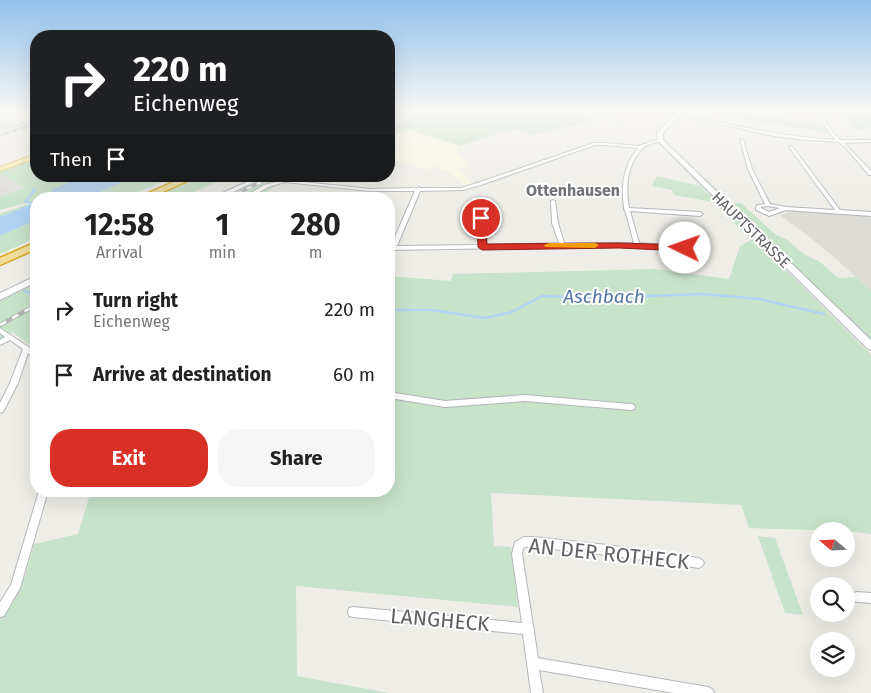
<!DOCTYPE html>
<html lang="en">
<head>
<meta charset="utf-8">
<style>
	:root { --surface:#fff; --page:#f6f6f6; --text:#222; --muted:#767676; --accent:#d93025 }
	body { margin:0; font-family:"Fira Sans",sans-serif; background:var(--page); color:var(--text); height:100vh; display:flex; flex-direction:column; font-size:19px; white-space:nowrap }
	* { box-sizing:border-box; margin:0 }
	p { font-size:16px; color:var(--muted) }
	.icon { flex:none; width:28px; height:28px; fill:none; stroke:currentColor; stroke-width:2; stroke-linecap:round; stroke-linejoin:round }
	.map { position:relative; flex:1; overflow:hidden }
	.drawer { position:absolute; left:30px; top:192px; width:365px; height:305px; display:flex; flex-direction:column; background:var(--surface); border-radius:20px; box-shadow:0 5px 20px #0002 }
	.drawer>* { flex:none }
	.guide { position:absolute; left:30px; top:30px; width:365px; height:152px; border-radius:20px; box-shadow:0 5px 20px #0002; background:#202124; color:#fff; overflow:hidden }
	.needle { width:32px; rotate:289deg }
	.buttons { position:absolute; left:810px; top:522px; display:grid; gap:10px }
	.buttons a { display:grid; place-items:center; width:45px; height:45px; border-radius:50%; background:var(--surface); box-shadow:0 5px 20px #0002; font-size:25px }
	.pin { position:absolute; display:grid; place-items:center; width:42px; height:42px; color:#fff; margin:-21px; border:2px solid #fff; border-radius:50%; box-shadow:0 1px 5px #0007 }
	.me { position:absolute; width:55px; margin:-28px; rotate:273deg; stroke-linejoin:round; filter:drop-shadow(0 0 4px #0008) }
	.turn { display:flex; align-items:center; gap:18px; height:105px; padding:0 20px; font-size:22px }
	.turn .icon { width:65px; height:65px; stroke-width:2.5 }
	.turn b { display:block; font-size:35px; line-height:42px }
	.then { display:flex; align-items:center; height:48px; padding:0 20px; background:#0003; gap:10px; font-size:19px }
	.eta { display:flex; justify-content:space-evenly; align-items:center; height:85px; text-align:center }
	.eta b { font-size:30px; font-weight:700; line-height:35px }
	.action { display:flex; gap:10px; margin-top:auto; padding:10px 20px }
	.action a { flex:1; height:58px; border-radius:20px; background:var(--accent); color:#fff; font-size:20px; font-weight:700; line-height:58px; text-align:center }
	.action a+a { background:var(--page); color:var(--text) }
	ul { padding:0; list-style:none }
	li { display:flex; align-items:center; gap:15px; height:65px; padding:0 20px }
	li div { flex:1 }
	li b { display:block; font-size:19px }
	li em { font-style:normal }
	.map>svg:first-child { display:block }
	.commercial { fill:#faf5e1 }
	.industrial { fill:#dedcd9 }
	.education { fill:#dedcd6 }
	.green { fill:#c7e3c9 }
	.water { fill:#b2d4f4 }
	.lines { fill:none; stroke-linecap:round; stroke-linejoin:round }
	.stream-far2 { stroke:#b2d4f4; stroke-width:1 }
	.stream-far1 { stroke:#b2d4f4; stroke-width:2 }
	.stream { stroke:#b2d4f4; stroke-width:2.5 }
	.street-casing { stroke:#b4b6ba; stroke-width:2 }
	.secondary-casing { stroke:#b3b5ba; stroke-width:2 }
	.primary-casing { stroke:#dfc570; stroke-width:2 }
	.highway-casing { stroke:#d7a61e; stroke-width:3 }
	.street { fill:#fff; fill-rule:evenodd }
	.secondary { fill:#fff; fill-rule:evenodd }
	.primary { fill:#f5edb6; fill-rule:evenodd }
	.highway { fill:#efde9d; fill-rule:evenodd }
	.rail-far2-casing { stroke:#b4b5b5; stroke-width:2.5 }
	.rail-far1-casing { stroke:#b4b5b5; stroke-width:3 }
	.rail-casing { stroke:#b4b5b5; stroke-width:4.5 }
	.rail-far2 { stroke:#fff; stroke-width:1; stroke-dasharray:4.5; stroke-linecap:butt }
	.rail-far1 { stroke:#fff; stroke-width:2; stroke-dasharray:5.5; stroke-linecap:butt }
	.rail { stroke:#fff; stroke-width:2.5; stroke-dasharray:7; stroke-linecap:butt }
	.route { fill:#d93025; stroke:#8d1f18 }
	.slow { fill:#f59e0b }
	.labels { text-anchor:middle; stroke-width:4; stroke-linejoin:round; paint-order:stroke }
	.far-street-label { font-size:15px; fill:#5f6165; stroke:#fff }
	.far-neighbourhood-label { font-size:16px; font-weight:bold; fill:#707377; stroke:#fff }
	.water-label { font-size:19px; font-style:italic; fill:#5076a5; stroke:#fff }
	.near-street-label { font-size:21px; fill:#5f6165; stroke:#fff }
</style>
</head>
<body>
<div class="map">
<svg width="871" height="693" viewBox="0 0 871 693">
	<rect width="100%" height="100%" fill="#efede7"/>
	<g class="commercial">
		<path d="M28,110H36V119L17,124L4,117Z"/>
		<path d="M608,110H676L669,119Z"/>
		<path d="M407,129L461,147L455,152L469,167L459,169L474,184L465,186L445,169L441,170L437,166L429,170L389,159V137Z"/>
	</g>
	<path class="industrial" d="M0,174L25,188L0,197Z"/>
	<path class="education" d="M795,210L867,215L871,218V290L820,245L780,215Z"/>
	<g class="green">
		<path d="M0,110H11L14,114L5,117L17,124L36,119V121L0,131V126L2,125Z"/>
		<path d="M426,110H574L594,121L531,135L519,129L503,132L460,146L407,129L389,137V127Z"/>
		<path d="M726,110L824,125L828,133L725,116Z"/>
		<path d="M839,110H871V129L853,130Z"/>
		<path d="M668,153L871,355V534L846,531L749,528L741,505L491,493L494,546L511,547L518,607L296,586L297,676L389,693H0V618L25,576L34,544L78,534L91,491H389V276L451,281L453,274L655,269L729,279L740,246L751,240L713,202L674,195L672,190L652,186L657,176L700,186Z"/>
		<path d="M36,159V176H96L43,199H36V202L0,217V214L28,204L30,202L0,210V197L25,188L0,174V172Z"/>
		<path d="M135,176H176L122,199H85Z"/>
		<path d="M206,176H231L177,199H149Z"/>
		<path d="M267,176H291L256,199H217Z"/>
		<path d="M699,176L706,179L732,203H741L776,235L786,239L804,254L820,262L838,278L856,277L871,290V340Z"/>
		<path d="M36,220V238L0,254V236Z"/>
		<path d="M36,283V350L12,332L0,339V301Z"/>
		<path d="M758,536L775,538L803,615L785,613Z"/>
	</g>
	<g class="water">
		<path d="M85,176H93L91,178L96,176H135L85,199H43L78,183L57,192L50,191L53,189Z"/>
		<path d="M36,202V220L0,236V217Z"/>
	</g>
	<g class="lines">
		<path class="stream-far2" d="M591,110L622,124"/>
		<path class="stream-far1" d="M33,189L35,190L25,202L36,203"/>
		<g class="stream">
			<path d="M24,291L36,295"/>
			<path d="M389,310H432L485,318L512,312L542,296L590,298L703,294L759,299L824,314"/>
		</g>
		<defs>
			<g id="street">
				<path d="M814,110H818L834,134L841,140H871V142L844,143L871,171V175H869L846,148L839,142L798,139L774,136L677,115L679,114C731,125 783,137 836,140L832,136Z"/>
				<path d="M660,139H661V141C657,142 646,145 643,148C641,149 640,152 638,154C626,169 626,190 629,208L700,212L703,214L700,216L630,211L639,243L700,247L703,249L702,250L637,247H562L389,250V246H391L415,191H370L285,182L268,187L247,199H241L264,185L285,180L370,189L417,188L419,187L421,188H461L480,182L594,143H605L638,146ZM595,145H605L638,148C635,153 631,157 629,162C622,177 622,193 624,208V209L625,210L634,243H564L558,223L555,201L553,200L551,201L552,223L559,243L485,245L483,226L484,213L481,211L478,213L477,226L479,245L397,246L420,191L463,190L484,184Z"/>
				<path d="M740,139L743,140L752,169L770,204L786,207L835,210L789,147L791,146H792L840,210L871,212V216L786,210L769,216L756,210V209L757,205L765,204L748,169ZM768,206L780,208L769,212L761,208V207Z"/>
				<path d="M0,328L36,352V358L28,353L18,383L3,412L0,413V403L10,383L23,349L10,340L0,345V340L5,337L0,333Z"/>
				<path d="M389,392L445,401L525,395L631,404L634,405L635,407L634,409L631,410L525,401L445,407L389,398Z"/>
				<path d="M39,491H48L20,588L4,616L0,617V602L11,585Z"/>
				<path d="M524,537H534L607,545L699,558L702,560L704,563L702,566L699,568L607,555L534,547H525L523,548L522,554L538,658L708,687L712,689L714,693H674L539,670L543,693H531L523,634L353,617L349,616L348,612L349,608L353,607L522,623L512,554L515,542Z"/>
				<path d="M857,592L871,593V603L857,602L853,601L852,597L853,593Z"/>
			</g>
			<g id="secondary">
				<path d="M679,110H685L663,133V140L871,340V350L867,348L658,141L657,133Z"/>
				<path d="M258,177L263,178L218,199H209Z"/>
				<path d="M36,276V282L0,300V293Z"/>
			</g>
			<path id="primary" d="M36,154V158L0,171V167Z"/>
			<g id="highway">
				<path d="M389,110H393L389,113Z"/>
				<path d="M187,176H199L147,199H135Z"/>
				<path d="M257,176H267L260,180H257Z"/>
				<path d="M36,242V249L0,265V258Z"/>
			</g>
		</defs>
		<use href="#street" class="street-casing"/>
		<use href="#secondary" class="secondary-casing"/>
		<use href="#primary" class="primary-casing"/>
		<use href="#highway" class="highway-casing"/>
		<use href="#street" class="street"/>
		<use href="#secondary" class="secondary"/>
		<use href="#primary" class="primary"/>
		<use href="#highway" class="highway"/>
		<defs>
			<g id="rail-far2">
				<path d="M389,121L412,110"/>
				<path d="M0,135L36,124"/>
				<path d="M265,180L273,176"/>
			</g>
			<path id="rail-far1" d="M227,199L267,179"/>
			<path id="rail" d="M0,325L36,305"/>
		</defs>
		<use href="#rail-far2" class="rail-far2-casing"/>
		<use href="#rail-far1" class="rail-far1-casing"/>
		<use href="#rail" class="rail-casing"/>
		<use href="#rail-far2" class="rail-far2"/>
		<use href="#rail-far1" class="rail-far1"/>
		<use href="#rail" class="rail"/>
	</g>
	<linearGradient id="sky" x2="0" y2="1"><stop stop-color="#92c1ed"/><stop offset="0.53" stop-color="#f8f7f4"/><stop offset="1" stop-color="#f8f7f4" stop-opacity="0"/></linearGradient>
	<rect width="871" height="207" fill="url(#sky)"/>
	<path class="route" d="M481,216L485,218L487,244L619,243L685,245L689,248L685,251L619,248L482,250L478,247L477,218Z"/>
	<path class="slow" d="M549,243H595L599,245L595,248L545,247L544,245Z"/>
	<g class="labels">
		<g class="far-street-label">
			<text transform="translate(751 230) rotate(44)" y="5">HAUPTSTRASSE</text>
		</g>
		<g class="far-neighbourhood-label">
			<text x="573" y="196">Ottenhausen</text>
		</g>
		<g class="water-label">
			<text x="604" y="303">Aschbach</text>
		</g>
		<g class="near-street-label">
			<text transform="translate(609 554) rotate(6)" y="7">AN DER ROTHECK</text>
			<text transform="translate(440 620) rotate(5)" y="7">LANGHECK</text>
		</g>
	</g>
</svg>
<div class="buttons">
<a><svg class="needle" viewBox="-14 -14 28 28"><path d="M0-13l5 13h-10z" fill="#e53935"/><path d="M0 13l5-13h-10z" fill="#767676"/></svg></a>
<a><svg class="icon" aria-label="search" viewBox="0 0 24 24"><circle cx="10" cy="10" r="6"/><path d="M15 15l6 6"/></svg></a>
<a><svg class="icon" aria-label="layers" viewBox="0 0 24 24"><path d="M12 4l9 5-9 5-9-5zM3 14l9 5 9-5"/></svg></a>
</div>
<div class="pin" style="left:481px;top:218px;background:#d93025"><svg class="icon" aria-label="arrive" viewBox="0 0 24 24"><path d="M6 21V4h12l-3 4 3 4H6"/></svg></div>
<svg class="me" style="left:685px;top:248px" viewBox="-20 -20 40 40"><circle r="19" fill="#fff"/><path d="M0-13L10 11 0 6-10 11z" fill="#d93025"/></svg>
<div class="guide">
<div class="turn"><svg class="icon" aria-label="right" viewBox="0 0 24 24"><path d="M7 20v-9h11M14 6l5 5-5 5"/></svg><div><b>220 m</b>Eichenweg</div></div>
<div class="then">Then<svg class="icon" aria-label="arrive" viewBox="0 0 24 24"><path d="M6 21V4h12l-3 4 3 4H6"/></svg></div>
</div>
<section class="drawer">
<div class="eta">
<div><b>12:58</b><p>Arrival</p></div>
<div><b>1</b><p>min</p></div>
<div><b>280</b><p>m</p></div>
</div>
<ul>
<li><svg class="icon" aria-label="right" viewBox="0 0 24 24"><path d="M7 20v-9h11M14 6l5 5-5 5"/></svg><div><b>Turn right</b><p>Eichenweg</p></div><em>220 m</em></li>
<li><svg class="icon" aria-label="arrive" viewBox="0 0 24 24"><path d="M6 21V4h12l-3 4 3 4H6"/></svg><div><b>Arrive at destination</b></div><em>60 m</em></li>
</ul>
<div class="action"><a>Exit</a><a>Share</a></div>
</section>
</div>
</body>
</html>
